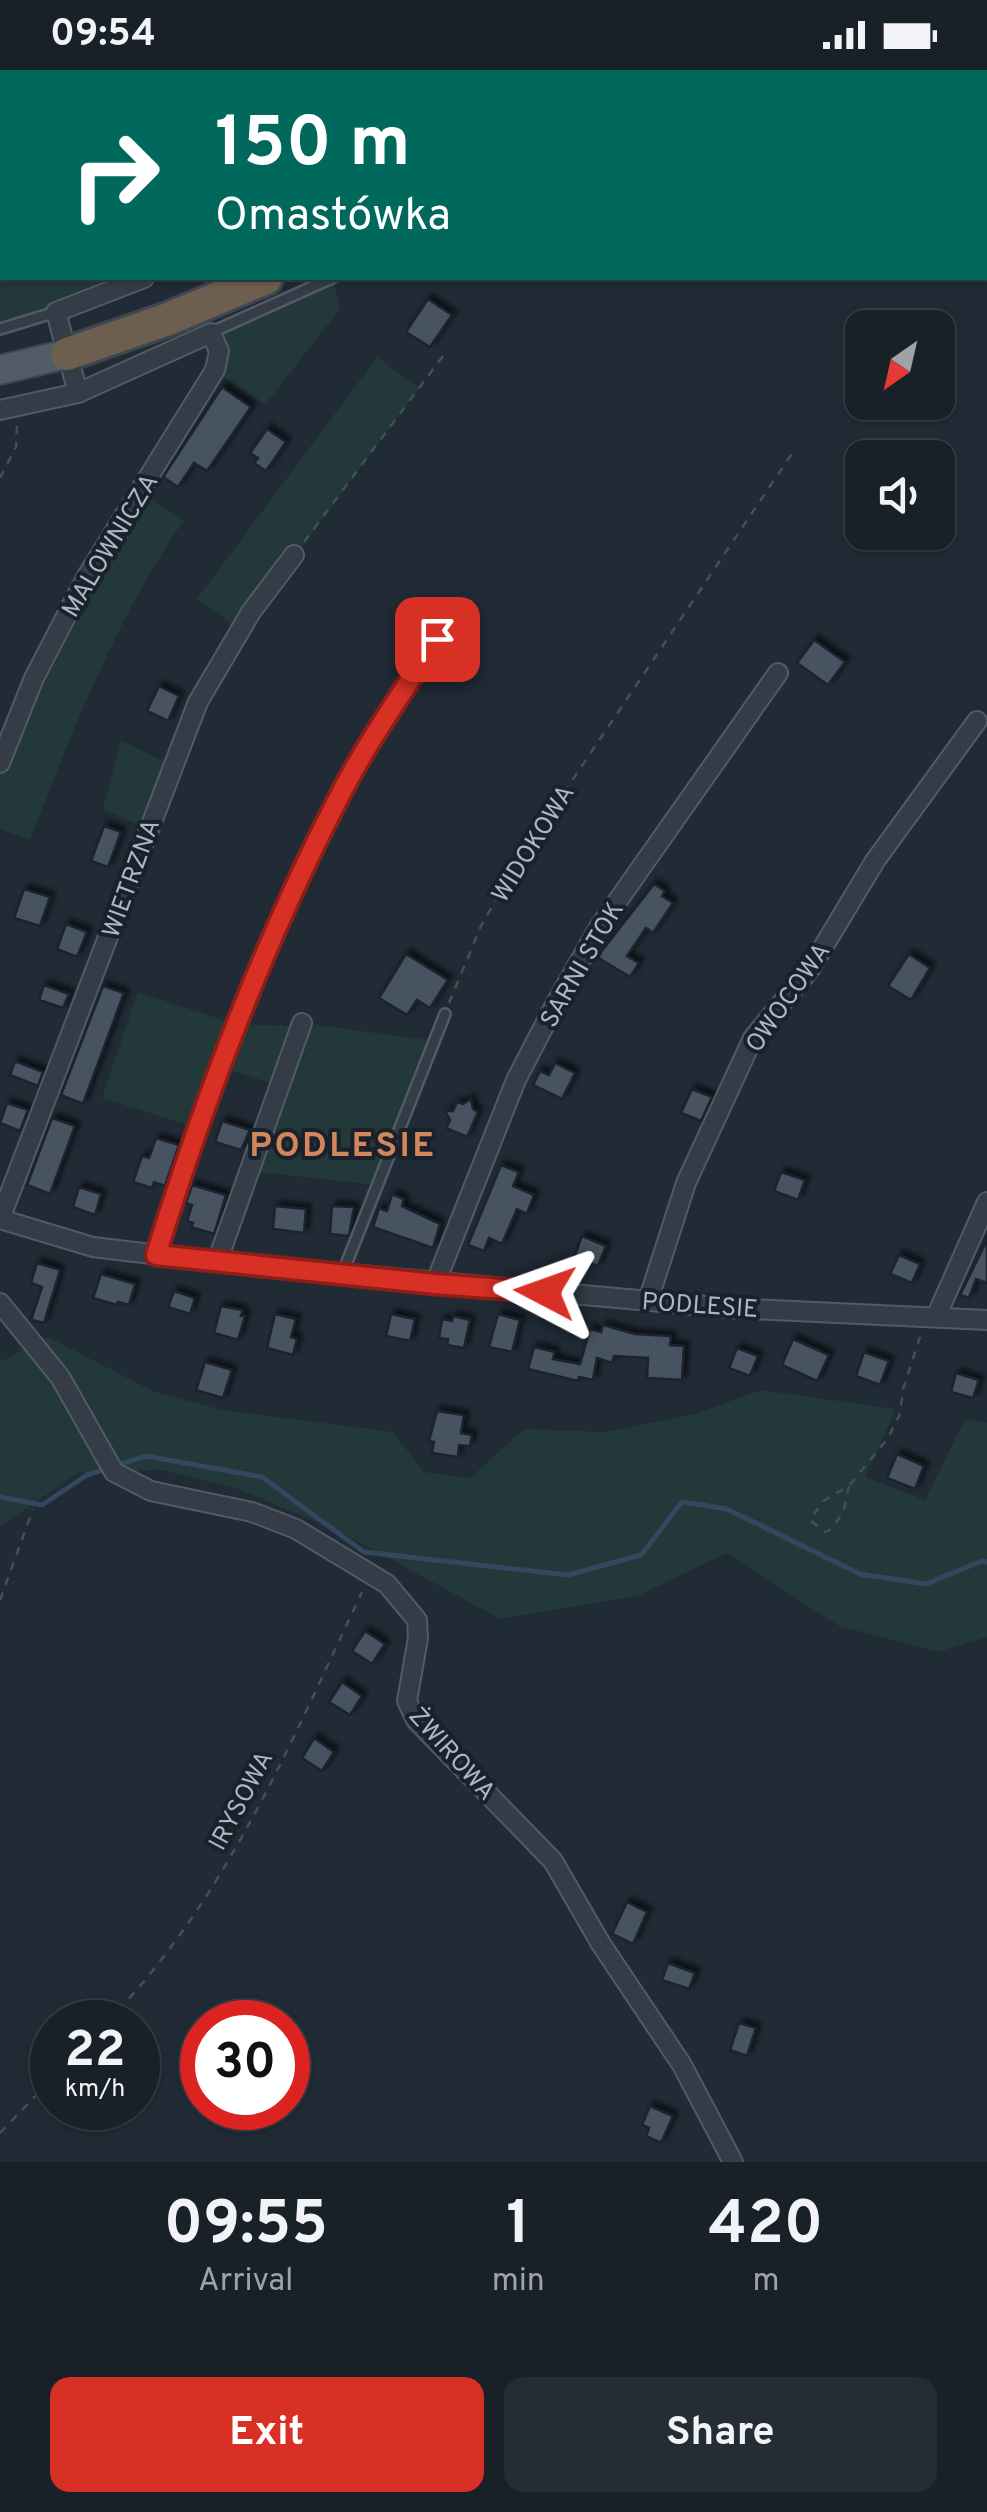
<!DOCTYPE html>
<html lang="en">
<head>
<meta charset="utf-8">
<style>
	:root { --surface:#182028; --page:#252d34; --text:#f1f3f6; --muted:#9fa3a8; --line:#363e45; --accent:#d93025 }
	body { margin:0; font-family:Overpass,sans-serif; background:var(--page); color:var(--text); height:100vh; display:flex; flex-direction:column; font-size:38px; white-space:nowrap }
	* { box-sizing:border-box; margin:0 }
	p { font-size:32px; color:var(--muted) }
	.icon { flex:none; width:55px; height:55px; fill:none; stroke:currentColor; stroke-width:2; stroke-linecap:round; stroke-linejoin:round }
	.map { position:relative; height:2092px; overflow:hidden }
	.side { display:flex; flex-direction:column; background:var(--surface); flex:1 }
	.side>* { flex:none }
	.top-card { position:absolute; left:0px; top:0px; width:988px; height:210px; box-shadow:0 2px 8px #0004,0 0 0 2px var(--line); background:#00695c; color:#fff; overflow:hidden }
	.needle { width:65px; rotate:214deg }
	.buttons { position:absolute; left:845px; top:240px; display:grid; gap:20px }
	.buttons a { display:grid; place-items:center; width:110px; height:110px; border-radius:20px; background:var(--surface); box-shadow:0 2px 8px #0004,0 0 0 2px var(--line); font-size:50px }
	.speed { position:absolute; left:30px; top:1930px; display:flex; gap:20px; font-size:50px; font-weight:700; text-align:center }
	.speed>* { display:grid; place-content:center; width:130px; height:130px; border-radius:50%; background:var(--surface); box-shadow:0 2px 8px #0004,0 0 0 2px var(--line); line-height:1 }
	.speed small { font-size:25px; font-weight:400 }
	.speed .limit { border:15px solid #d22; background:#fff; color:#111 }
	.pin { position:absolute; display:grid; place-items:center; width:85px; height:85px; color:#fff; margin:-42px; border-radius:20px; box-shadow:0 5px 15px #0006 }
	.me { position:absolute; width:110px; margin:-55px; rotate:274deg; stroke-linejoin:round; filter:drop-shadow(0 0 8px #0008) }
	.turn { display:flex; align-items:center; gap:35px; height:210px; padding:0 50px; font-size:45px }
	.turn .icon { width:130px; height:130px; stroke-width:2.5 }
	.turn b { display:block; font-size:70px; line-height:85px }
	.eta { display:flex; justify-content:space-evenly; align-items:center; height:170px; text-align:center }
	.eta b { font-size:60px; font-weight:700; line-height:70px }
	.cta { display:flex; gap:20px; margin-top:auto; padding:20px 50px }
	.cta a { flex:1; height:115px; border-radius:20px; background:var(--accent); color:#fff; font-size:40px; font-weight:700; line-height:115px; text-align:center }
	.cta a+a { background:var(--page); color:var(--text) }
	.status { display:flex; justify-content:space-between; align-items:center; height:70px; padding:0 50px; background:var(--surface); direction:ltr }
	.status svg { height:28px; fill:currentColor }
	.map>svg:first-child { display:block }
	.green { fill:#233838 }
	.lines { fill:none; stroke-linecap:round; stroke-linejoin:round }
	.stream { stroke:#33485e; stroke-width:5 }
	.building { fill:#465260; stroke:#1b232d; stroke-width:2.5; filter:url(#shadow) }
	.service-casing { stroke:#515a65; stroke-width:14 }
	.minor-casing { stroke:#515a65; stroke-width:22 }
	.primary-casing { stroke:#3d4550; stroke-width:32 }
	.motorway-casing { stroke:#3e4751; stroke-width:38 }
	.path { stroke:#3f5355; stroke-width:2.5; stroke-dasharray:8 8; stroke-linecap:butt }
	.service { stroke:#333c47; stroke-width:9 }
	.minor { stroke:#333c47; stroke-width:18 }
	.primary { stroke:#515c67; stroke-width:28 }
	.motorway { stroke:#6d5f50; stroke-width:32 }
	.route-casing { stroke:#8d1f18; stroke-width:25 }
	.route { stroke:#d93025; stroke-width:18 }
	.labels { text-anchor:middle; stroke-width:8; stroke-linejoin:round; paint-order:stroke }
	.street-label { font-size:25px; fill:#adb7c4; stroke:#19212b }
	.district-label { font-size:35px; font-weight:bold; letter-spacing:2.5px; fill:#d1865b; stroke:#19212b }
</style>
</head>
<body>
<div class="status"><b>09:54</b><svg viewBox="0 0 49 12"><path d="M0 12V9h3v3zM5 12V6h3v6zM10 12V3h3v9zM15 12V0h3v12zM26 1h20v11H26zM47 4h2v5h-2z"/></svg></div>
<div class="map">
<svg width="987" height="2092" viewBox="0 0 987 2092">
	<defs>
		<filter id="shadow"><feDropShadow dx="4.5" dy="-4.5" stdDeviation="2.5" flood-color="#0009"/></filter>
	</defs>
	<rect width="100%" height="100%" fill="#202b36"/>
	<g class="green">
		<path d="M0,0H607L2,2V208H144L0,259Z"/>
		<path d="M333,208L340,239L265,335L215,300L211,263Z"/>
		<path d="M377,287L419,318L241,560L197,529Z"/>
		<path d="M139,422L184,450C118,544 71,664 30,770L0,759V693Z"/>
		<path d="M121,670L173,696L148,759L103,739Z"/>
		<path d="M138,922L232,953L194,1057L102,1028Z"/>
		<path d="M302,953L434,971L376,1115L249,1101Z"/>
		<path d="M241,954L297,956L277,1015L225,998Z"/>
		<path d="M48,1267L155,1322L222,1340L393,1362L424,1402L470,1408L524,1359L605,1362L695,1344L761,1320L896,1339L865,1407L925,1430L965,1349L987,1353V1567L938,1582L839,1556L727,1483L637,1526L500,1549L341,1462L238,1419L162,1400L80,1402L0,1456V1292Z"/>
	</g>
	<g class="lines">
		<path class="stream" d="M0,1427L42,1435L87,1405L146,1386L262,1407L364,1482L568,1505L641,1485L682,1432L727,1439L860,1504L926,1514L982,1491L987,1492"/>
	</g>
	<g class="building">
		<path d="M428,229L452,245L430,277L406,262Z"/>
		<path d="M222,317L251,337L207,401L194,393L178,417L163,407Z"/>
		<path d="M267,359L286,372L266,401L254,393L258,388L250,383Z"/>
		<path d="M814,570L845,592L828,615L797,593Z"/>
		<path d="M159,616L179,626L168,651L147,641Z"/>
		<path d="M104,756L121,762L108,797L91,791Z"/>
		<path d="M654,814L665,821L662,826L673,833L653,863L646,858L627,886L639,893L630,907L597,887Z"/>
		<path d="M24,819L50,827L40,856L14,848Z"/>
		<path d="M66,854L87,862L77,887L57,879Z"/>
		<path d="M406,884L448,910L430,938L417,930L407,945L379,928Z"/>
		<path d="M909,884L930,898L911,930L888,916Z"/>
		<path d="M44,915L69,924L63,938L39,930Z"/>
		<path d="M103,916L124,923L83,1034L61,1025Z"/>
		<path d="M15,991L43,1002L38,1016L10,1005Z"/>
		<path d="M555,993L575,1003L562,1029L533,1015L540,1001L549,1005Z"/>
		<path d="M692,1019L712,1027L701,1051L681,1043Z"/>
		<path d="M471,1029L473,1039L478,1042L467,1067L446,1058L450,1050L445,1041H453L457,1032L463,1034Z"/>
		<path d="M7,1033L28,1040L20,1061L0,1053Z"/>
		<path d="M52,1048L75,1056L50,1124L27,1115Z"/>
		<path d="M222,1051L250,1060L241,1080L215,1072Z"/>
		<path d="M156,1068L179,1075L165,1116L154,1112L152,1118L133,1112L142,1086L149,1088Z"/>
		<path d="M501,1095L519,1102L513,1116L534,1125L527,1144L517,1139L502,1174L489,1168L484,1181L468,1175Z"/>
		<path d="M781,1102L805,1110L798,1130L774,1121Z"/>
		<path d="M192,1115L226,1125L214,1164L191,1157L193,1153L187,1151L192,1135L186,1133Z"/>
		<path d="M79,1117L101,1124L95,1145L73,1137Z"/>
		<path d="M392,1124L404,1129L402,1136L440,1154L433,1178L373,1157L379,1138L387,1141Z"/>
		<path d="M275,1136L306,1139L304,1163L273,1159Z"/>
		<path d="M332,1136L354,1137L349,1166L330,1164Z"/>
		<path d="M582,1166L606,1176L598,1196L574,1187Z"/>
		<path d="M987,1170V1213L976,1209L969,1228L960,1225Z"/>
		<path d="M899,1185L920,1194L912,1213L890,1204Z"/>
		<path d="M37,1193L60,1200L44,1253L31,1250L42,1217L31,1213Z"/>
		<path d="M101,1204L135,1214L129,1235L118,1232L117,1235L93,1228Z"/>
		<path d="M174,1221L195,1228L190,1244L168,1237Z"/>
		<path d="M221,1236L243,1240L241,1246H245L238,1270L214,1263Z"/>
		<path d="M275,1244L296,1249L291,1267L297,1269L293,1285L267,1278Z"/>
		<path d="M391,1244L415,1249L410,1271L386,1266Z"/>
		<path d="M498,1244L520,1250L512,1282L489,1277Z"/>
		<path d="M453,1246L470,1250L464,1278L447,1275L448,1269L439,1268L442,1249L452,1251Z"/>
		<path d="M603,1255L635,1264L671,1266L670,1275L684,1276L682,1310L647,1308L648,1288L614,1286L612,1293L597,1288L593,1310L579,1307L578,1311L528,1299L534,1277L555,1282L553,1289L580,1294L590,1259L601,1262Z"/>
		<path d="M793,1269L829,1285L817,1311L782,1295Z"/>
		<path d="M737,1278L758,1286L750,1306L729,1298Z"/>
		<path d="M864,1282L889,1291L880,1315L856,1306Z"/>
		<path d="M205,1292L232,1300L223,1328L196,1320Z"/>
		<path d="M956,1303L979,1310L973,1328L951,1322Z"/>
		<path d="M437,1341L464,1345L461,1363L472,1365L470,1376L459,1375L458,1387L432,1383L434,1372L429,1371Z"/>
		<path d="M897,1384L924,1396L915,1419L887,1408Z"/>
		<path d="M365,1561L385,1574L372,1594L352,1581Z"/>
		<path d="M342,1612L362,1626L350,1645L329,1632Z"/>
		<path d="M314,1668L334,1682L322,1701L302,1688Z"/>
		<path d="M627,1832L647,1842L633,1874L612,1864Z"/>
		<path d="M668,1893L695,1903L689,1919L662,1910Z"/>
		<path d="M739,1953L756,1958L747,1986L730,1980Z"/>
		<path d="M650,2036L673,2046L661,2073L646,2066L649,2058L642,2055Z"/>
	</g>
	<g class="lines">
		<defs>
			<g id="service">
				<path d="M0,259L56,242"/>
				<path d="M212,262L332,208"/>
				<path d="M343,1202L445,944"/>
			</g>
			<g id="minor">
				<path d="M487,2L489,0"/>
				<path d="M78,323L56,242L144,208"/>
				<path d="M0,340L78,323L211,263L219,281L215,300L87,506L34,608L0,693"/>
				<path d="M0,1149L93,1177L217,1192L728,1238L987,1250"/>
				<path d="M0,1149L198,632L251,542L294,485"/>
				<path d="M156,1185C204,1030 262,876 337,731C365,675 403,622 437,569"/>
				<path d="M217,1192L302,953"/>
				<path d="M435,1214L516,1010L556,933L600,856L778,603"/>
				<path d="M648,1231L686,1113L753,968L810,899L875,791L977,651"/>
				<path d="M0,1233L60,1307L114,1402L151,1421L252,1442L296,1459L387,1514L417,1550L418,1568L407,1631L416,1650L553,1791L601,1874L682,1995L733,2092"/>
				<path d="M936,1247L987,1132"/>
			</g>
			<path id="primary" d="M0,300L67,284"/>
			<g id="motorway">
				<path d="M679,2L684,0"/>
				<path d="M67,284L168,249L266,208"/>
			</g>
		</defs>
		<use href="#service" class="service-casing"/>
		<use href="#minor" class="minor-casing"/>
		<use href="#primary" class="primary-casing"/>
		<use href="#motorway" class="motorway-casing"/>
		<g class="path">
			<path d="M287,0L288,2"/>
			<path d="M985,54H987"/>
			<path d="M0,408L16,377L17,354"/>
			<path d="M304,472L443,286"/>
			<path d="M449,933L481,856L518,791L795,379"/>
			<path d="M849,1416L843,1443L831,1459L825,1462L810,1450L823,1431L849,1416L888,1368L900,1344L903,1319L920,1267"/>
			<path d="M0,1530L33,1439"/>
			<path d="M107,1952C225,1832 291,1672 362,1522"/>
			<path d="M0,2063L52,2009"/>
		</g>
		<use href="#service" class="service"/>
		<use href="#minor" class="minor"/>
		<use href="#primary" class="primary"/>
		<use href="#motorway" class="motorway"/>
	</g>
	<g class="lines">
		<defs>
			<path id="route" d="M437,569C403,622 365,675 337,731C262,876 204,1030 156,1185L435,1214L545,1222"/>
		</defs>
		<use href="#route" class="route-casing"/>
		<use href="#route" class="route"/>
	</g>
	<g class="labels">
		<g class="street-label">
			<text transform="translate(109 475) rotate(-59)" y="9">MALOWNICZA</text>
			<text transform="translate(532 773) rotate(-58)" y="9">WIDOKOWA</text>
			<text transform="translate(130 808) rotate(-70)" y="9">WIETRZNA</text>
			<text transform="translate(581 894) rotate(-60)" y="9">SARNI STOK</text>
			<text transform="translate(787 927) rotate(-55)" y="9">OWOCOWA</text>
			<text transform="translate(700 1234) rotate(4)" y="9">PODLESIE</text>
			<text transform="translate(453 1683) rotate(48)" y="9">ŻWIROWA</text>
			<text transform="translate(240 1730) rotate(-62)" y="9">IRYSOWA</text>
		</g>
		<g class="district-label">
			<text x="343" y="1086">PODLESIE</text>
		</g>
	</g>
</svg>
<div class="buttons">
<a><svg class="needle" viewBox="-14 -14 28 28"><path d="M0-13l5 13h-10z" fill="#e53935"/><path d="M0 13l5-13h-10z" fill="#9fa3a8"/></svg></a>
<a><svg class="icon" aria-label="sound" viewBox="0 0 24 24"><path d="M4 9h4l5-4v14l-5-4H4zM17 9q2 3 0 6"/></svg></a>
</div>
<div class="speed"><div>22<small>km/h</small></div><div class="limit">30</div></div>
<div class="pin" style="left:437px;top:569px;background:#d93025"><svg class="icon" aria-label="arrive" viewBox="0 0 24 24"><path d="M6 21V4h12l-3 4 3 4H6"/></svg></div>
<svg class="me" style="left:545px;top:1222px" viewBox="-20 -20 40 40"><path d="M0-17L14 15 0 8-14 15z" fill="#d93025" stroke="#fff" stroke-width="4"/></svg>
<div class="top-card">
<div class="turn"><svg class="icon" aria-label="right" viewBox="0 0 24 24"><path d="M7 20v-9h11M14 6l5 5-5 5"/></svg><div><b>150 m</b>Omastówka</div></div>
</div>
</div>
<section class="side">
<div class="eta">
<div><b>09:55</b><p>Arrival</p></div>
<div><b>1</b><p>min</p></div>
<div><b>420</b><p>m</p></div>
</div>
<div class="cta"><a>Exit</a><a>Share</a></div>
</section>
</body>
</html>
